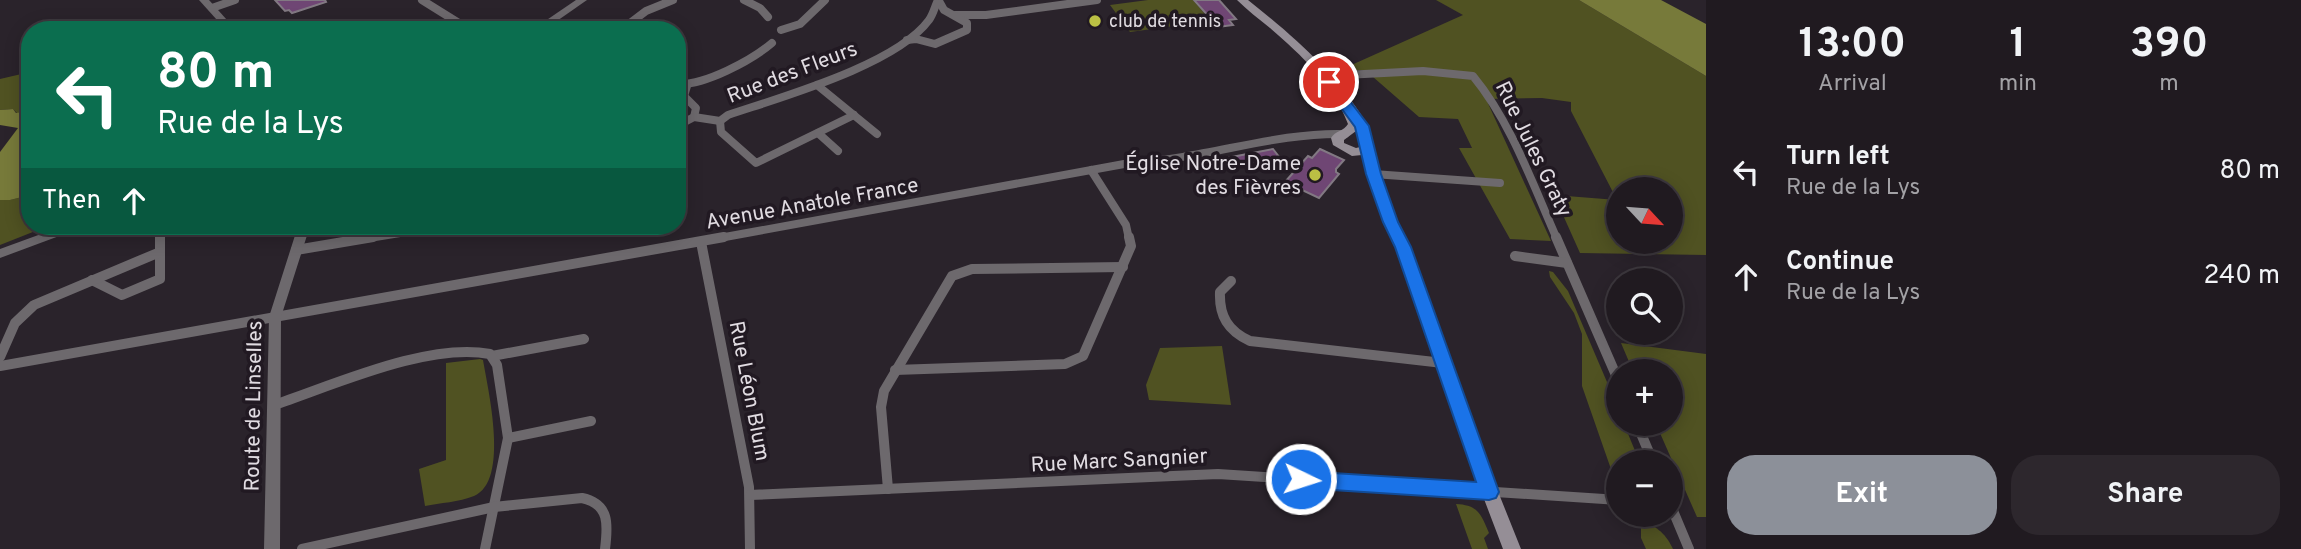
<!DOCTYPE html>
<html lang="en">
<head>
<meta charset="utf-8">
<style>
	:root { --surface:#201a20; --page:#2d272d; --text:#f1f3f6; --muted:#a2a1a5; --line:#3d383e; --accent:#8c9099 }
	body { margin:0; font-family:Overpass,sans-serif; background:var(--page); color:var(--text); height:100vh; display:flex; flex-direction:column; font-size:26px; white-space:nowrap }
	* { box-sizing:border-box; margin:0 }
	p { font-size:23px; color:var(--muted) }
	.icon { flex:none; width:38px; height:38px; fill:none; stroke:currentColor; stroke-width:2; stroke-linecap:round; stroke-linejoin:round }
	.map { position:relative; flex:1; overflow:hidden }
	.panel { display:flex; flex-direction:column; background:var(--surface); width:595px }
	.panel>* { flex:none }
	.guide { position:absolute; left:21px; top:21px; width:665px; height:214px; border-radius:28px; box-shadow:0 4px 18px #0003,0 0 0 2px var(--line); background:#0b6e4f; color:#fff; overflow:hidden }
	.needle { width:46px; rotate:116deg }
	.buttons { position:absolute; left:1606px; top:177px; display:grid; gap:14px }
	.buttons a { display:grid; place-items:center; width:77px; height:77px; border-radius:50%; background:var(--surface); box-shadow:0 4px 18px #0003,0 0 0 2px var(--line); font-size:35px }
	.pin { position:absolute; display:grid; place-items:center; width:60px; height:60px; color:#fff; margin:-30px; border:4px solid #fff; border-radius:50%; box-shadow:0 2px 7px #0007 }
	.me { position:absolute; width:77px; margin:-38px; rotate:94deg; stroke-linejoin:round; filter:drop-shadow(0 0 5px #0008) }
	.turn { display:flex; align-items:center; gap:24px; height:147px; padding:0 21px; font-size:32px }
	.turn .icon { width:91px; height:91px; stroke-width:2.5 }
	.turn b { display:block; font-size:49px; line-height:60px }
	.then { display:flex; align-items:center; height:66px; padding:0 21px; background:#0003; gap:14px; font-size:26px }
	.eta { display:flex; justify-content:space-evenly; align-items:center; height:119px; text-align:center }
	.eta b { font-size:42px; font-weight:700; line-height:49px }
	.cta { display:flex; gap:14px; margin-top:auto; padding:14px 21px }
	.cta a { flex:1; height:80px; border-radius:28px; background:var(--accent); color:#fff; font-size:28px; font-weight:700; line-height:80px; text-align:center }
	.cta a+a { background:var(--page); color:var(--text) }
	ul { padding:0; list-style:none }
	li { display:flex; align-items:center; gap:21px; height:105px; padding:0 21px }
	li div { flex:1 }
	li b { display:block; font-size:26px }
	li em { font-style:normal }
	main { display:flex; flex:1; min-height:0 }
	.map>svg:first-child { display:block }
	.green { fill:#505222; fill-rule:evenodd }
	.water { fill:#777a3a }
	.building { fill:#6f4674; stroke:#827983; stroke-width:2 }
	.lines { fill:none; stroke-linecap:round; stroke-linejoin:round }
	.minor-far1 { stroke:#6d696d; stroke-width:8 }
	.minor { stroke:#6d696d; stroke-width:10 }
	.tertiary { fill:#6d696d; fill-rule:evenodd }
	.secondary { fill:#958e96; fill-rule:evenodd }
	.route { fill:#1a73e8; stroke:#114b97; stroke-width:2 }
	.poi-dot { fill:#bbc044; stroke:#211922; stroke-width:2.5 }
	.labels { text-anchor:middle; stroke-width:7; stroke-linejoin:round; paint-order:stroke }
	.far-poi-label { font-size:18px; fill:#e1dce2; stroke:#211922; text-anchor:start }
	.street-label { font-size:21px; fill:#e1dce2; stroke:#211922 }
	.poi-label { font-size:21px; fill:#e1dce2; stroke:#211922; text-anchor:end }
</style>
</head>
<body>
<main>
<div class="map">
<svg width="1706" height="549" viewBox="0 0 1706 549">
	<rect width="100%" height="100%" fill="#2a232b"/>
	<g class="green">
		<path d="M1148,0H1193L1211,21L1130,32L1110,5Z"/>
		<path d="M1436,0H1579L1706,76V255L1580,253L1554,195L1617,200L1571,111V102L1542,98L1486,99L1551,241L1510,239L1459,148H1472L1458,119L1419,117L1365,70L1338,71L1463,15ZM1619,189H1671V242H1619Z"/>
		<path d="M30,72V111L18,114L13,109L0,110V79Z"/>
		<path d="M30,195V226H44L43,228L0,245V200H10Z"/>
		<path d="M1549,271L1553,272L1568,291L1619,410V424H1624L1638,458V462H1619V479L1612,472L1582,386V334L1574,313L1550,277Z"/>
		<path d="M1621,343L1706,354V517H1697L1656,424H1671V371H1633Z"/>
		<path d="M1222,346L1231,405L1149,400L1146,385L1160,348Z"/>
		<path d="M480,359L483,360C488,390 510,481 474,496C459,502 440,503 425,506L419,469L446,460V363Z"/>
		<path d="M1456,504C1478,505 1481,514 1489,533L1484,538L1488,549H1472Z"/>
		<path d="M1641,524C1656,523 1667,536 1673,549H1646L1641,538Z"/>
	</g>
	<g class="water">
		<path d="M1579,0H1661L1706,24V76Z"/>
		<path d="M13,109L16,113L30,111V195L10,200H0V152L18,128L0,125V110Z"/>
	</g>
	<g class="building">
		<path d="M275,0H325L326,2L292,13L289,10L285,11Z"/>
		<path d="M1194,0H1219L1236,19L1229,20L1233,25L1218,27Z"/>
		<path d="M1273,149L1280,158L1218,169L1211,161Z"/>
		<path d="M1320,149L1344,160L1336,169V172L1339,174L1319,198L1285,182L1308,156L1312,158Z"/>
	</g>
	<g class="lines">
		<g class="minor-far1">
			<path d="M422,0L470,30"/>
			<path d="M744,0L760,8L768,17"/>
			<path d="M212,8L235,0"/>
			<path d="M955,15H986L1097,0"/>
			<path d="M621,30L646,11L673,0"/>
			<path d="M781,30L800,24L825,0"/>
			<path d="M907,40L916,39L935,44L967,30V23L944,10L939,1"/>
			<path d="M1325,76L1423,71L1473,76C1511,122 1533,185 1557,239"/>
			<path d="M677,84C704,86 752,60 772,43"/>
			<path d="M817,85L877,134"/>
			<path d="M687,86L684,96L696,108L694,117"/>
			<path d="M720,121L721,132L756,163L854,115"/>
			<path d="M677,126L694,117L720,121L728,115C781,97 896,65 929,20C933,15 935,6 938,0"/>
			<path d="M818,133L838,151"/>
			<path d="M1091,170L1126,225L1129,239"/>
			<path d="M1373,174L1500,183"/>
			<path d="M160,226V239"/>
			<path d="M363,239L443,226"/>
			<path d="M714,239L1135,162C1206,159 1274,132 1345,134"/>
		</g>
		<g class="minor">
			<path d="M1556,237L1619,382"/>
			<path d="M701,242L749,487L750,549"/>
			<path d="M296,250L373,237"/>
			<path d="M1515,256L1567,263"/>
			<path d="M92,280L122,295L160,279V237"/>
			<path d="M1231,281L1220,292C1219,316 1228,331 1250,341L1443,363"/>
			<path d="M492,356L584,339"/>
			<path d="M0,357L15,323L34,305L160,252"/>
			<path d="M0,366L724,237"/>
			<path d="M895,370L1065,364L1083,356L1131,246L1129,237"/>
			<path d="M274,405C334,385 428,342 490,354L497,365L508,438L485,549"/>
			<path d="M1637,424L1653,462"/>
			<path d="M508,438L591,421"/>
			<path d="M888,489L881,407L884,391L952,276L972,269L1123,267"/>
			<path d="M750,495L1218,474L1619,500"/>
			<path d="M1671,506L1689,549"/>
			<path d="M302,549L494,507L582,498C610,504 608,525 605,549"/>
		</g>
		<g class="tertiary">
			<path d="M199,0H209L236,30H226Z"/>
			<path d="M576,0H587L544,30H532Z"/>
			<path d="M63,226H80L78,229L0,258V249Z"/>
			<path d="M298,226H310L281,317L280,549H264L269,317Z"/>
		</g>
		<path class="secondary" d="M1237,0H1248C1292,35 1335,72 1365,121C1374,136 1374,155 1379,172C1386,198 1397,223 1410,247L1481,449L1521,549H1503L1465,449L1396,247L1383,222L1362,155L1352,156L1333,145L1331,138C1335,131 1344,131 1348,124C1333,84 1302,56 1270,28C1259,19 1247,10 1237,0ZM1356,131L1360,147L1356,148L1344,143V140Z"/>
	</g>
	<path class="route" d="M1329,78L1333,79L1369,126L1381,174L1398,222L1411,247L1499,492L1496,498L1489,500L1301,488L1294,485L1291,479L1294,473L1301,471L1476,482L1395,247L1383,222L1366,174L1355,127L1322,82Z"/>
	<g class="poi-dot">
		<circle cx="1095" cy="21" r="7"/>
		<circle cx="1315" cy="175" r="7"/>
	</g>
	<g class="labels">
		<g class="far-poi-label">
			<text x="1109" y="27">club de tennis</text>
		</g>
		<g class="street-label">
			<text transform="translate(792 72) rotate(-21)" y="7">Rue des Fleurs</text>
			<text transform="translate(1534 149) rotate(64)" y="7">Rue Jules Graty</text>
			<text transform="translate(812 203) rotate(-10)" y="7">Avenue Anatole France</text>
			<text transform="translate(750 391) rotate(79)" y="7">Rue Léon Blum</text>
			<text transform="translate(253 406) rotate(-89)" y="7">Route de Linselles</text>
			<text transform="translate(1119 460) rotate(-3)" y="7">Rue Marc Sangnier</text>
		</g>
		<g class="poi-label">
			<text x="1301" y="170">Église Notre-Dame<tspan x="1301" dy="24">des Fièvres</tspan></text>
		</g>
	</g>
</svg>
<div class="buttons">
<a><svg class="needle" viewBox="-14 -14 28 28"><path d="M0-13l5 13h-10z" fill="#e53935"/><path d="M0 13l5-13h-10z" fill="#a2a1a5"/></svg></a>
<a><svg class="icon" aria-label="search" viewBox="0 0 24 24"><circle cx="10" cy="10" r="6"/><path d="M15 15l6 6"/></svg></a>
<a>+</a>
<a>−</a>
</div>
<div class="pin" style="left:1329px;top:82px;background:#d93025"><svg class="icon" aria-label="arrive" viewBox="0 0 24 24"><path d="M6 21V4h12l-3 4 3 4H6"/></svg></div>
<svg class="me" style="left:1301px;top:479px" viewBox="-20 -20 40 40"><circle r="17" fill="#1a73e8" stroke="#fff" stroke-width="3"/><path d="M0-11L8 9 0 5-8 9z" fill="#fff"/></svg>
<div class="guide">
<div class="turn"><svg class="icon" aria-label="left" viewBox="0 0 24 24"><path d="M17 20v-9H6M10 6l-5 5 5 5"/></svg><div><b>80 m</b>Rue de la Lys</div></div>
<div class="then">Then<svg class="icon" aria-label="ahead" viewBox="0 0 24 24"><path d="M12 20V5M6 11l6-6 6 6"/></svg></div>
</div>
</div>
<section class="panel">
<div class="eta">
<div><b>13:00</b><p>Arrival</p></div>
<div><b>1</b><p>min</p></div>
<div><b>390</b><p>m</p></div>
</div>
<ul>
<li><svg class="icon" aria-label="left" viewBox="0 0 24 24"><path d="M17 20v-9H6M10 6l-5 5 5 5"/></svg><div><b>Turn left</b><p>Rue de la Lys</p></div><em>80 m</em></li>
<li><svg class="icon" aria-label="ahead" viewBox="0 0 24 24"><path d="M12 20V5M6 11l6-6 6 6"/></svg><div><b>Continue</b><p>Rue de la Lys</p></div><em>240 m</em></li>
</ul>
<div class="cta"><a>Exit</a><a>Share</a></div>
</section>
</main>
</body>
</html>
